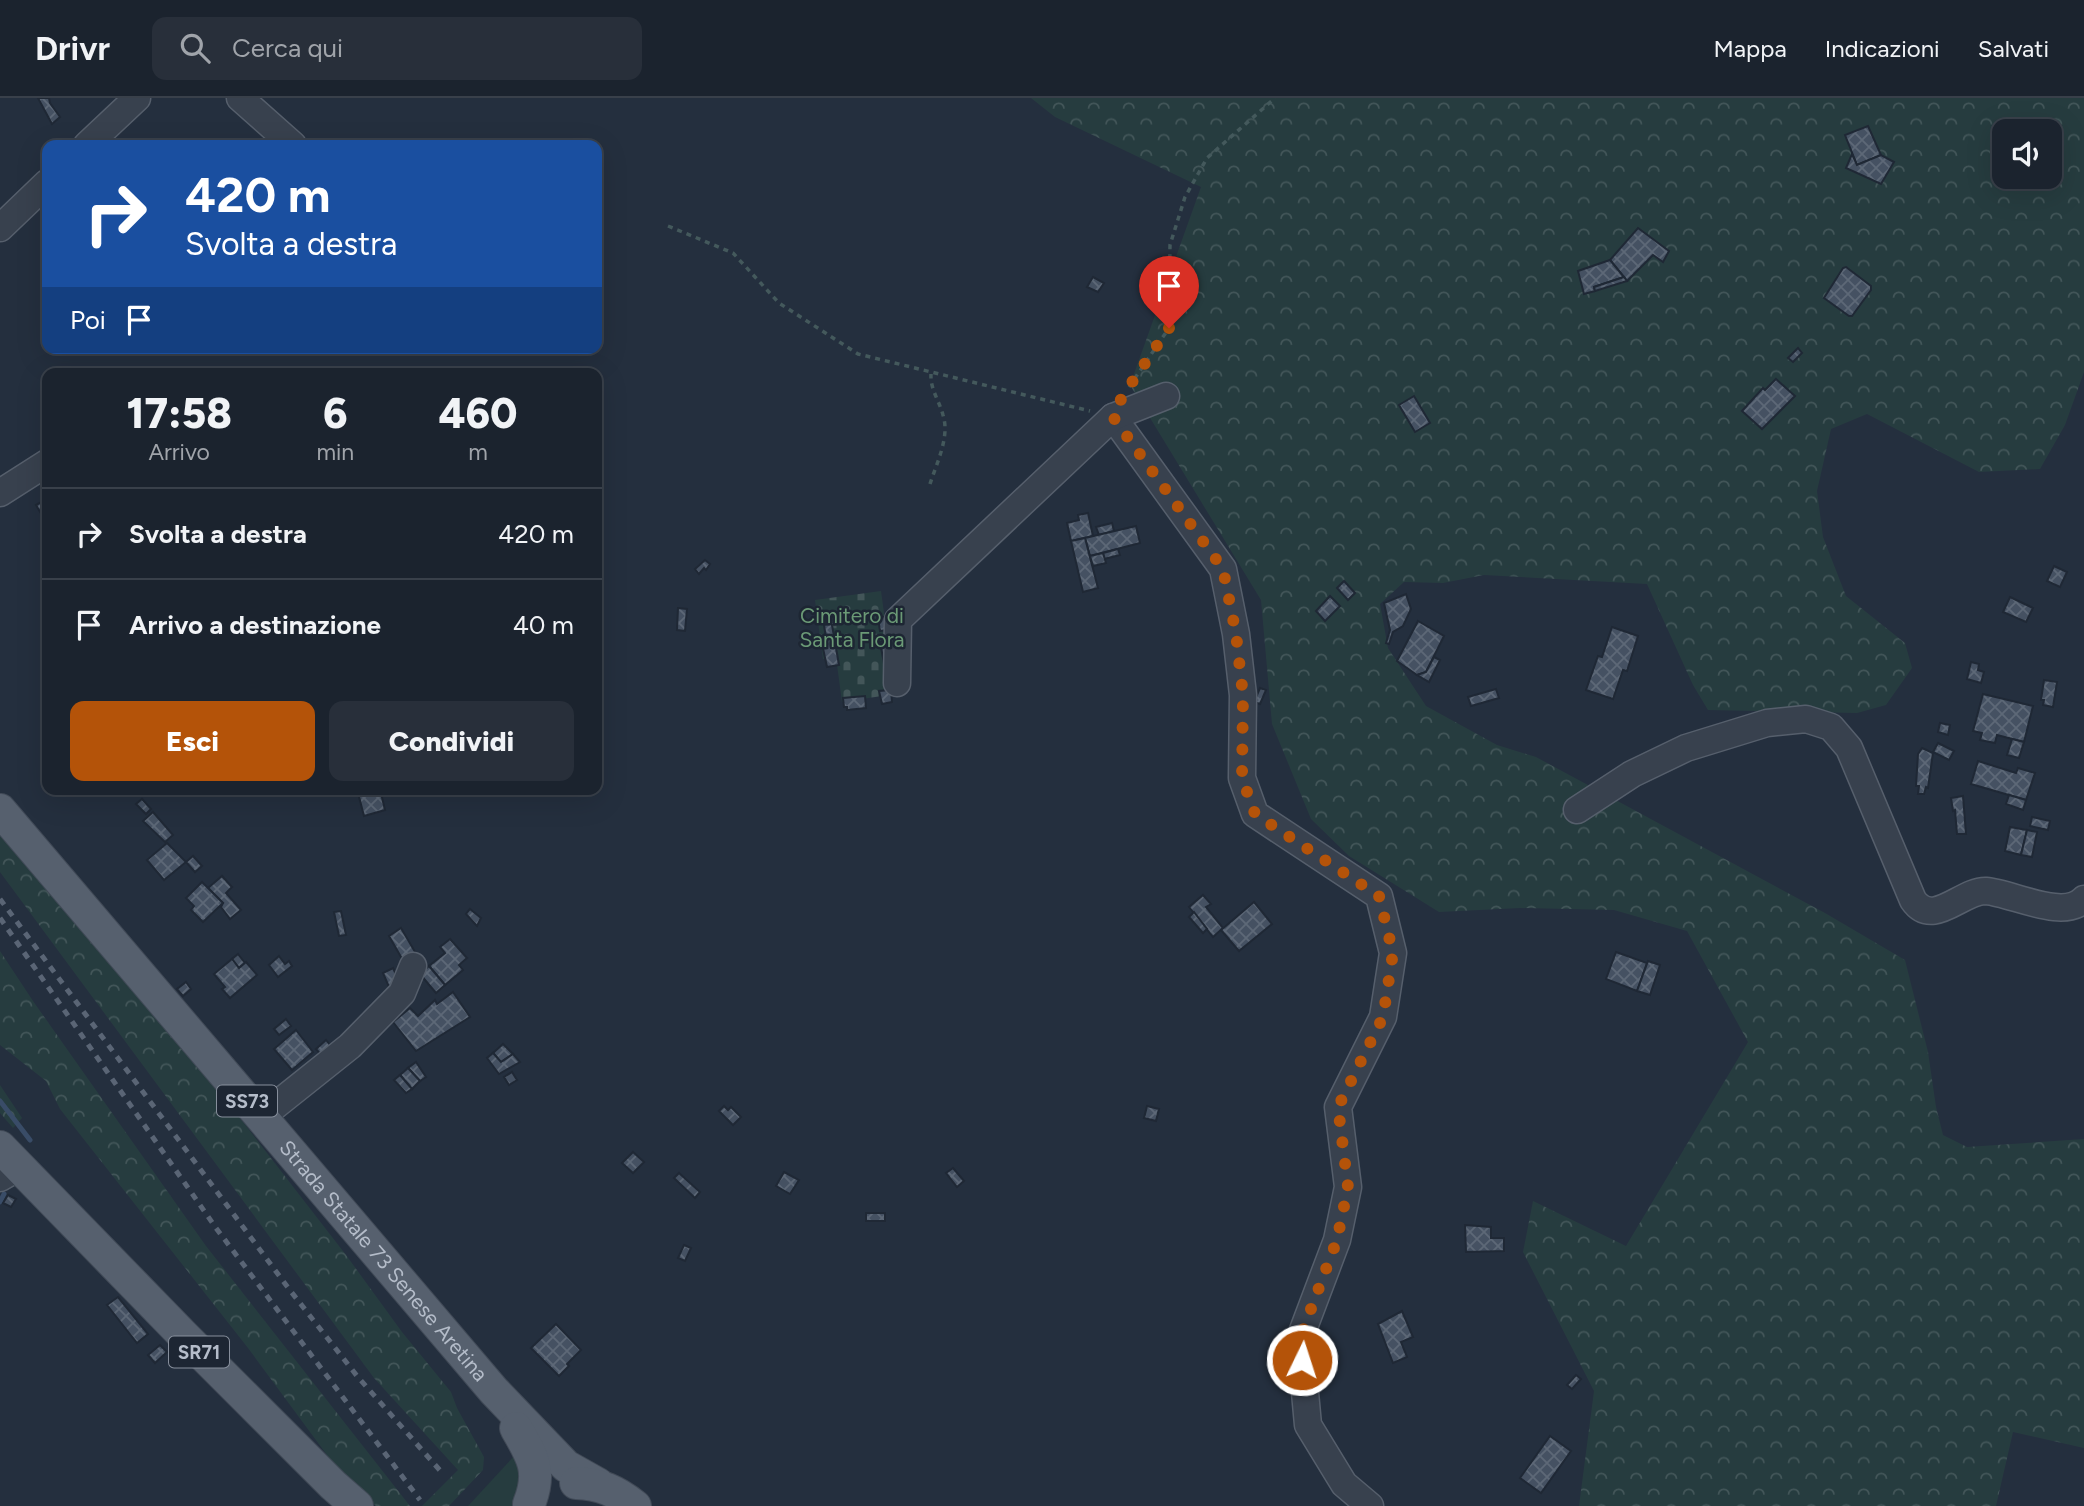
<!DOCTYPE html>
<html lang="it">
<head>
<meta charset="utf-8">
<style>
	:root { --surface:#1b232e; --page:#282f3a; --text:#f1f3f6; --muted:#a0a4aa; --line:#39404a; --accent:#b45309 }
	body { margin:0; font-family:Figtree,sans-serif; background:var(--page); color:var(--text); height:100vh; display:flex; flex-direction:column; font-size:26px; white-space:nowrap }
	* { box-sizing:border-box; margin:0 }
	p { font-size:23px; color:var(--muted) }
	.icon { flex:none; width:38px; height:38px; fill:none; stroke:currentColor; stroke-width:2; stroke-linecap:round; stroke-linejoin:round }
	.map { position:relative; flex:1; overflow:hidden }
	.side { position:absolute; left:42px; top:270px; width:560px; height:427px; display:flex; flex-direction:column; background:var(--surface); border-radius:14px; box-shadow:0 7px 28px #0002,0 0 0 2px var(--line) }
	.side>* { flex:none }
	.top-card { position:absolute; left:42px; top:42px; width:560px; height:214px; border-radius:14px; box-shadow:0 7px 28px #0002,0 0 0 2px var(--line); background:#1a4fa0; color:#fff; overflow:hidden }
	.buttons { position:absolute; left:1992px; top:21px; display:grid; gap:14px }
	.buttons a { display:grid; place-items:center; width:70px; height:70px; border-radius:14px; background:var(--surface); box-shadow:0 7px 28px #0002,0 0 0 2px var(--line); font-size:35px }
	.pin { position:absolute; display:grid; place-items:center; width:60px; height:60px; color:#fff; margin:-72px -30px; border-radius:50% 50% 50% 0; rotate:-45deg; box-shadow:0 0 7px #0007 }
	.pin .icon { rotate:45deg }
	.me { position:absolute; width:77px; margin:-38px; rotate:4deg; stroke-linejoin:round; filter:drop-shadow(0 0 5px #0008) }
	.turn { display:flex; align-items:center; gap:24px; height:147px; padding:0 28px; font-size:32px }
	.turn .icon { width:91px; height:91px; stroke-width:2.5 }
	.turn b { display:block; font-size:49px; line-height:60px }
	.then { display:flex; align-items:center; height:66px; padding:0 28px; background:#0003; gap:14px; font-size:26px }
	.eta { display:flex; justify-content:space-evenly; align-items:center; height:119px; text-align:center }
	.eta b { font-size:42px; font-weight:800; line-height:49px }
	.primary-button { display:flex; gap:14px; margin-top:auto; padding:14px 28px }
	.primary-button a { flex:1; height:80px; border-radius:14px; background:var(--accent); color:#fff; font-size:28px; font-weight:800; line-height:80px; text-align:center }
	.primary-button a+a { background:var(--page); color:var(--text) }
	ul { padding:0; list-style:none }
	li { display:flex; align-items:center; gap:21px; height:91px; padding:0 28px; border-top:2px solid var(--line) }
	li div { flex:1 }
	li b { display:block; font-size:26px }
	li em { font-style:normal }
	header { display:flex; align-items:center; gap:42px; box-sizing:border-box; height:98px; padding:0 35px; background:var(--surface); border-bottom:2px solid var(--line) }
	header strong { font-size:33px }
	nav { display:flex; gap:38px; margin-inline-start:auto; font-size:24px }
	.search { width:490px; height:63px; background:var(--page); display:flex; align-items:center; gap:18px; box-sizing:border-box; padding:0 24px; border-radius:14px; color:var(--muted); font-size:26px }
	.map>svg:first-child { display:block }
	.forest { fill:url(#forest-crowns); fill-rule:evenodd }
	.cemetery { fill:url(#cemetery-stones) }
	.green { fill:#263c3f }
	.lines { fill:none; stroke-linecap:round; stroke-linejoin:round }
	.stream { stroke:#394c67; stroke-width:5 }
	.building { fill:url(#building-cross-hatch); stroke:#1f2835; stroke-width:2 }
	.minor-casing { stroke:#565f6c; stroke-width:29 }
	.major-casing { stroke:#414a57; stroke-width:34 }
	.path { stroke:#44595c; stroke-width:3.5; stroke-dasharray:5 5; stroke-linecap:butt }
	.minor { stroke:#38414e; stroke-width:26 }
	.major { stroke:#56606e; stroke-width:32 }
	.rail { stroke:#5a6575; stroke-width:5; stroke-dasharray:7 7; stroke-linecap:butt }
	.route { stroke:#b45309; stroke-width:12; stroke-dasharray:0 21.6 }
	.labels { text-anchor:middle; stroke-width:5; stroke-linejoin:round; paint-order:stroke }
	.shield { fill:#1d2633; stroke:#878f9c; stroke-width:2 }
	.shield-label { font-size:19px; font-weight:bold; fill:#b4bcc9 }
	.park-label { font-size:21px; fill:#6b9a76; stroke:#1d2633 }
	.street-label { font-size:21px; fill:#b4bcc9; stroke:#1d2633 }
</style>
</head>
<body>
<header>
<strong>Drivr</strong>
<div class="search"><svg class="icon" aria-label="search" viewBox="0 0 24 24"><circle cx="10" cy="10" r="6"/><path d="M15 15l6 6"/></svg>Cerca qui</div>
<nav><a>Mappa</a><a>Indicazioni</a><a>Salvati</a></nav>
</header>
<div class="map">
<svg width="2084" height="1408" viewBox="0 0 2084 1408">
	<defs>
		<pattern id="forest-crowns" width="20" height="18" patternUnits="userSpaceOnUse" patternTransform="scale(1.75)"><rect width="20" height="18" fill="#263c3f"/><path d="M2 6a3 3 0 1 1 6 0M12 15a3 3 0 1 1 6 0" fill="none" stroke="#435659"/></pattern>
		<pattern id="cemetery-stones" width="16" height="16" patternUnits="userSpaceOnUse" patternTransform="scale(1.75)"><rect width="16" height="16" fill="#263c3f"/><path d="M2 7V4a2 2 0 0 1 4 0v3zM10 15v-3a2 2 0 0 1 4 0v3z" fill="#435659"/></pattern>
		<pattern id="building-cross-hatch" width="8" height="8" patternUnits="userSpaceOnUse" patternTransform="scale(1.75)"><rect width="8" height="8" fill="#455162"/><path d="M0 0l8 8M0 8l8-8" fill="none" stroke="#5d6877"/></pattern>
	</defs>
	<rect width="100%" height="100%" fill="#242f3e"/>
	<g class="forest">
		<path d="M1031,0H2084V274L2065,327L2040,371L1979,374L1867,316L1831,331L1817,393L1823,439L1846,498L1905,545L1912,570L1886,607L1857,615L1708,612L1693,587L1647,486L1484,477L1443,485L1404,484L1380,506L1388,550L1426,608L1497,647L1536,659L1825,815L1905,862L1928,954L1936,1009L1943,1037L1967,1049L2084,1041V1350L2013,1334L1996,1408H1579L1594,1293L1523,1154L1533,1103L1626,1148L1748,944L1687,833L1614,812L1520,810L1439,814L1349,758L1311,721L1272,626L1261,502L1130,287L1201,89L1055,19ZM2004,33H2049V79H2004Z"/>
		<path d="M0,730L171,931L346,1157L402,1234L451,1294L457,1310L484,1359L483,1372L449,1408H422L458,1372L374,1280L0,774Z"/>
		<path d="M0,853L33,903L206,1148L410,1408H376L344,1380L248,1250L60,1011L46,983L0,947Z"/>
		<path d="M0,987L22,1020L13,1030L0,1015Z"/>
	</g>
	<path class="cemetery" d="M881,493L895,596L842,604L836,559L823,561L815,502Z"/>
	<path class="green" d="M515,1357C523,1375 523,1391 513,1408H468Z"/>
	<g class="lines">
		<g class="stream">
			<path d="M0,1003L30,1042"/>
			<path d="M0,1104L4,1096"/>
		</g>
	</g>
	<g class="building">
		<path d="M38,0H49L50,5L60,19L52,26Z"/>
		<path d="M1868,28L1881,57L1857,67L1845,37Z"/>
		<path d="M1852,56L1857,67L1881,57L1894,64L1881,86L1846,70Z"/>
		<path d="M1638,130L1669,153L1663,164L1653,157L1627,183L1610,162Z"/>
		<path d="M1610,162L1624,179L1594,189L1595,193L1584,196L1578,173Z"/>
		<path d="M1846,169L1871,188V192L1852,218H1849L1824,200L1843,170Z"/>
		<path d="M1093,179L1104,185L1098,194L1087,189Z"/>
		<path d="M1624,179L1627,183L1595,193L1594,189Z"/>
		<path d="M1798,250L1802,255L1793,264L1788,260Z"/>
		<path d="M1776,281L1795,298L1762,331L1742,313L1763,290L1765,292Z"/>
		<path d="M1414,298L1430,325L1415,334L1399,307Z"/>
		<path d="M47,401V424H46L36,407Z"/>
		<path d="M1088,415L1093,438L1071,443L1067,425L1079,422L1078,417Z"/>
		<path d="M1112,425L1114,433L1099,437L1096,429Z"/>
		<path d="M1136,428L1140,445L1090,458L1085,440Z"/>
		<path d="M1085,440L1098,490L1083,494L1071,443Z"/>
		<path d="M1118,451L1120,457L1104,461L1103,455Z"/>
		<path d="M1103,455L1106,465L1093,468L1090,458Z"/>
		<path d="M705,462L710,466L706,472L704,470L699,476L695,471Z"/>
		<path d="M2054,468L2067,474L2060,489L2047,483Z"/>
		<path d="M1344,483L1355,495L1348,502L1337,490Z"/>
		<path d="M1406,496L1411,511L1403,528L1393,534L1389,546L1386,545L1390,532L1384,505Z"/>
		<path d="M1330,498L1340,508L1325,523L1316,513Z"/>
		<path d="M2010,499L2033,510L2026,524L2003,514Z"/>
		<path d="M678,510L687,511L685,533L677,532Z"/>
		<path d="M862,514L863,522L832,527L839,567L827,569L821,541L826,540L824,527L831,526L830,519Z"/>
		<path d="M884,519L887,532L880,533L878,520Z"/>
		<path d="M1418,523L1444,538L1426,574L1417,577L1397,563Z"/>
		<path d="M1612,529L1638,538L1627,573L1623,572L1613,601L1586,592L1598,558L1602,559Z"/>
		<path d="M887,543L892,604L882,606L879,593L889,592L880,544Z"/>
		<path d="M1434,559L1440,562L1429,584L1417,577L1426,574Z"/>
		<path d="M1971,564L1979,566L1978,572L1984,574L1981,585L1967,581Z"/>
		<path d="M2044,582L2057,584L2053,609L2043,607L2044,602H2041Z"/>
		<path d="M1260,590L1266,592L1260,606L1254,604Z"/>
		<path d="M1496,591L1499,600L1471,608L1468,599Z"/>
		<path d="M1983,596L2033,608L2024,644L1997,637L1995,645L1980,642L1982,635L1973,633Z"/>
		<path d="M865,598L866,610L847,612V609H844L843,600Z"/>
		<path d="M1940,625L1950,627L1948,637L1938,634Z"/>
		<path d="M2012,641L2024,644L2019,660L2007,657Z"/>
		<path d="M1938,645L1954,653L1949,662L1933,654Z"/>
		<path d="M1922,650L1933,655L1928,690L1926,689L1924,696H1918L1919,688H1916L1918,656Z"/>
		<path d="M1978,663L2016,675L2018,670L2035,675L2026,702L1971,686Z"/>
		<path d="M357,691H380L385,712L364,718Z"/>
		<path d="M2009,697L2026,702L2023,712L2006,706Z"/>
		<path d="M1963,698L1966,736H1957L1955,712L1953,713L1951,700Z"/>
		<path d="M142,701L151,711L146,716L136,706Z"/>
		<path d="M153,714L173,737L165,744L143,723Z"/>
		<path d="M2032,719L2050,723L2048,732L2030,728Z"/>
		<path d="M2010,729L2027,732L2021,757L2005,753Z"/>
		<path d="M2027,732L2037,734L2032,759L2021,757Z"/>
		<path d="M167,745L186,764L164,782L147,762Z"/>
		<path d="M193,758L202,768L195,774L186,764Z"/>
		<path d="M222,778L232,789L226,795L241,812L230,821L221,809L223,805L208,790Z"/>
		<path d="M202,784L223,805L203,824L191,812L194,808L186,800Z"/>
		<path d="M1203,797L1211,806L1206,809L1223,830L1213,839L1189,809Z"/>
		<path d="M1254,804L1272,826L1239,853L1221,832Z"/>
		<path d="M470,811L481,820L477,828L466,816Z"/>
		<path d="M341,813L346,837L339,838L334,814Z"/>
		<path d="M1194,814L1207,831L1203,835L1189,819Z"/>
		<path d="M401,830L418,859L405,866L389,838Z"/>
		<path d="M450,841L467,860L459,867L463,872L445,887L429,868L445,855L440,849Z"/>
		<path d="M1616,854L1647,865L1637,893L1606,881Z"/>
		<path d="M238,856L245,865L239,870L232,861Z"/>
		<path d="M279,858L285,866L289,863L292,868L278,879L269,867Z"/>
		<path d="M232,861L239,870L246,864L257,877L230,900L222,891L225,889L214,876Z"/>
		<path d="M1648,863L1660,867L1650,897L1637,893Z"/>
		<path d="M429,868L445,887L436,895L420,876Z"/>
		<path d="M393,870L403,892L392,896L383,875Z"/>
		<path d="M186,884L191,891L183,898L177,891Z"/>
		<path d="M453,894L470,919L416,953L393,924L410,910L418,918L435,902L437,906Z"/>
		<path d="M286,921L291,928L279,937L274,931Z"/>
		<path d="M296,932L313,954L292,972L274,951Z"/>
		<path d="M326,942L334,952L324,960L316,951Z"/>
		<path d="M503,946L513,956L501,964L493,955Z"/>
		<path d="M493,955L501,964L513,956L520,964L499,976L487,960Z"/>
		<path d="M416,964L426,979L420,983L408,970Z"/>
		<path d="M408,970L420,983L412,991L400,977Z"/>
		<path d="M512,974L517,982L509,987L504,979Z"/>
		<path d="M400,977L412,991L406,995L394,982Z"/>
		<path d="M724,1008L728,1012L731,1009L741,1019L733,1027L719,1013Z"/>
		<path d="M1147,1008L1159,1011L1156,1023L1144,1020Z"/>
		<path d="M633,1054L644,1064L633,1075L622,1065Z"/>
		<path d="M953,1070L964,1083L957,1089L946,1075Z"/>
		<path d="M784,1074L799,1082L790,1096L776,1088Z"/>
		<path d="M679,1075L700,1094L695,1100L674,1080Z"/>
		<path d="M8,1097L16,1101L11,1109L3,1105Z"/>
		<rect x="866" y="1115" width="19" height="8"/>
		<path d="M1465,1127L1491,1129V1140H1504V1153L1466,1154Z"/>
		<path d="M684,1147L691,1150L685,1163L678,1160Z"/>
		<path d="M118,1199L148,1236L137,1245L107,1207Z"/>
		<path d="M1402,1213L1413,1239L1401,1244L1407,1259L1393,1265L1378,1226Z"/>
		<path d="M556,1226L581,1252L567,1266L569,1268L559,1278L531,1250Z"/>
		<path d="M160,1247L167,1254L155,1265L148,1257Z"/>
		<path d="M1576,1277L1581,1281L1572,1291L1567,1287Z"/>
		<path d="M1550,1338L1571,1353L1541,1395L1520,1380Z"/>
	</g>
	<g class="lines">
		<defs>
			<g id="minor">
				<path d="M240,0L293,47"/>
				<path d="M87,47L137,0"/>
				<path d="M0,130L47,85"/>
				<path d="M1113,319L1223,471L1236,536L1243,597L1242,680L1255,716L1379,798L1393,855L1383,919L1338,1009L1348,1089L1337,1142L1300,1240L1308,1327L1344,1386L1370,1408"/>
				<path d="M0,395L47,365"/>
				<path d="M897,585L898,522L1113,319L1166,298"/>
				<path d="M1577,712L1632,676L1686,650L1767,625L1806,621L1831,629L1849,650L1913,802C1933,831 1962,792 1986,793C2012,795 2064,823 2084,801"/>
				<path d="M261,1019L350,948L402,895L413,868"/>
				<path d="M0,1080L19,1069"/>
			</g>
			<g id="major">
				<path id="s1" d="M0,712L494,1293L566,1368L598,1386"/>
				<path d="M0,1049L182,1236L333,1387L357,1408"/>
				<path d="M516,1330C533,1359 542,1374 529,1406"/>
				<path d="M576,1385C601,1386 616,1393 635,1408"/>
			</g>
		</defs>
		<use href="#minor" class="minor-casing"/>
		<use href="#major" class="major-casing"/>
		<g class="path">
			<path d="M668,128L733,155L779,205L858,256L1090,313"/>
			<path d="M1129,289L1169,230L1170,147L1185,99L1207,60L1275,0"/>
			<path d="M930,386C937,364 950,339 943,317C939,302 930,291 931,276"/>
		</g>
		<use href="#minor" class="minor"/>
		<use href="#major" class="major"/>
		<g class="rail">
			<path d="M0,801L289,1191L357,1278L444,1377"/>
			<path d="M0,820L216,1130L420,1402"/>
		</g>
	</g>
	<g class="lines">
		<path class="route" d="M1169,230L1122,299L1113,319L1223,471L1236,536L1243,597L1242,680L1255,716L1379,798L1393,855L1383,919L1338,1009L1348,1089L1337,1142L1300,1240L1302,1262"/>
	</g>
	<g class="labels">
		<g class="shield">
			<rect x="217" y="987.5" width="60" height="31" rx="5"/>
			<rect x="169" y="1238.5" width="60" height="31" rx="5"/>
		</g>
		<g class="shield-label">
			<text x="247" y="1010">SS73</text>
			<text x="199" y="1261">SR71</text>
		</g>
		<g class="park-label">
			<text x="852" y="525">Cimitero di<tspan x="852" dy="24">Santa Flora</tspan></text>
		</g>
		<g class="street-label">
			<text dy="7" stroke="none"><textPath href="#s1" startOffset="592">Strada Statale 73 Senese Aretina</textPath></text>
		</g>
	</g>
</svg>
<div class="buttons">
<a><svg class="icon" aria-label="sound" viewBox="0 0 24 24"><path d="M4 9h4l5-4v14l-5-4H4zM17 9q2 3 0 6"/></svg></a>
</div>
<div class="pin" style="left:1169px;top:230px;background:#d93025"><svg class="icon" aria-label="arrive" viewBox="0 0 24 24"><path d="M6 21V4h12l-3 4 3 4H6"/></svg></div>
<svg class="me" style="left:1302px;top:1262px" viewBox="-20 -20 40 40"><circle r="17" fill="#b45309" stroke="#fff" stroke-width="3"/><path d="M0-11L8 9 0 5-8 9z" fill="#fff"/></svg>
<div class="top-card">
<div class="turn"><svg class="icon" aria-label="right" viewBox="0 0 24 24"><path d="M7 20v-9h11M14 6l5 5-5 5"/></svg><div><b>420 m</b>Svolta a destra</div></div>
<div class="then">Poi<svg class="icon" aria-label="arrive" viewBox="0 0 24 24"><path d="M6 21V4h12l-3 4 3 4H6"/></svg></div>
</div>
<section class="side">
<div class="eta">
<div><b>17:58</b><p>Arrivo</p></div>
<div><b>6</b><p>min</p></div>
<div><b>460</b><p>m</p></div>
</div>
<ul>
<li><svg class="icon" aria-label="right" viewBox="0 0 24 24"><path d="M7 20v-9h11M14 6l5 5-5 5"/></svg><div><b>Svolta a destra</b></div><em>420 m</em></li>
<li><svg class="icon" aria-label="arrive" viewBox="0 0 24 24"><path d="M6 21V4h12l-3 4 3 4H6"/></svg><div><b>Arrivo a destinazione</b></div><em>40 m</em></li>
</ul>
<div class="primary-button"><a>Esci</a><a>Condividi</a></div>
</section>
</div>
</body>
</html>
